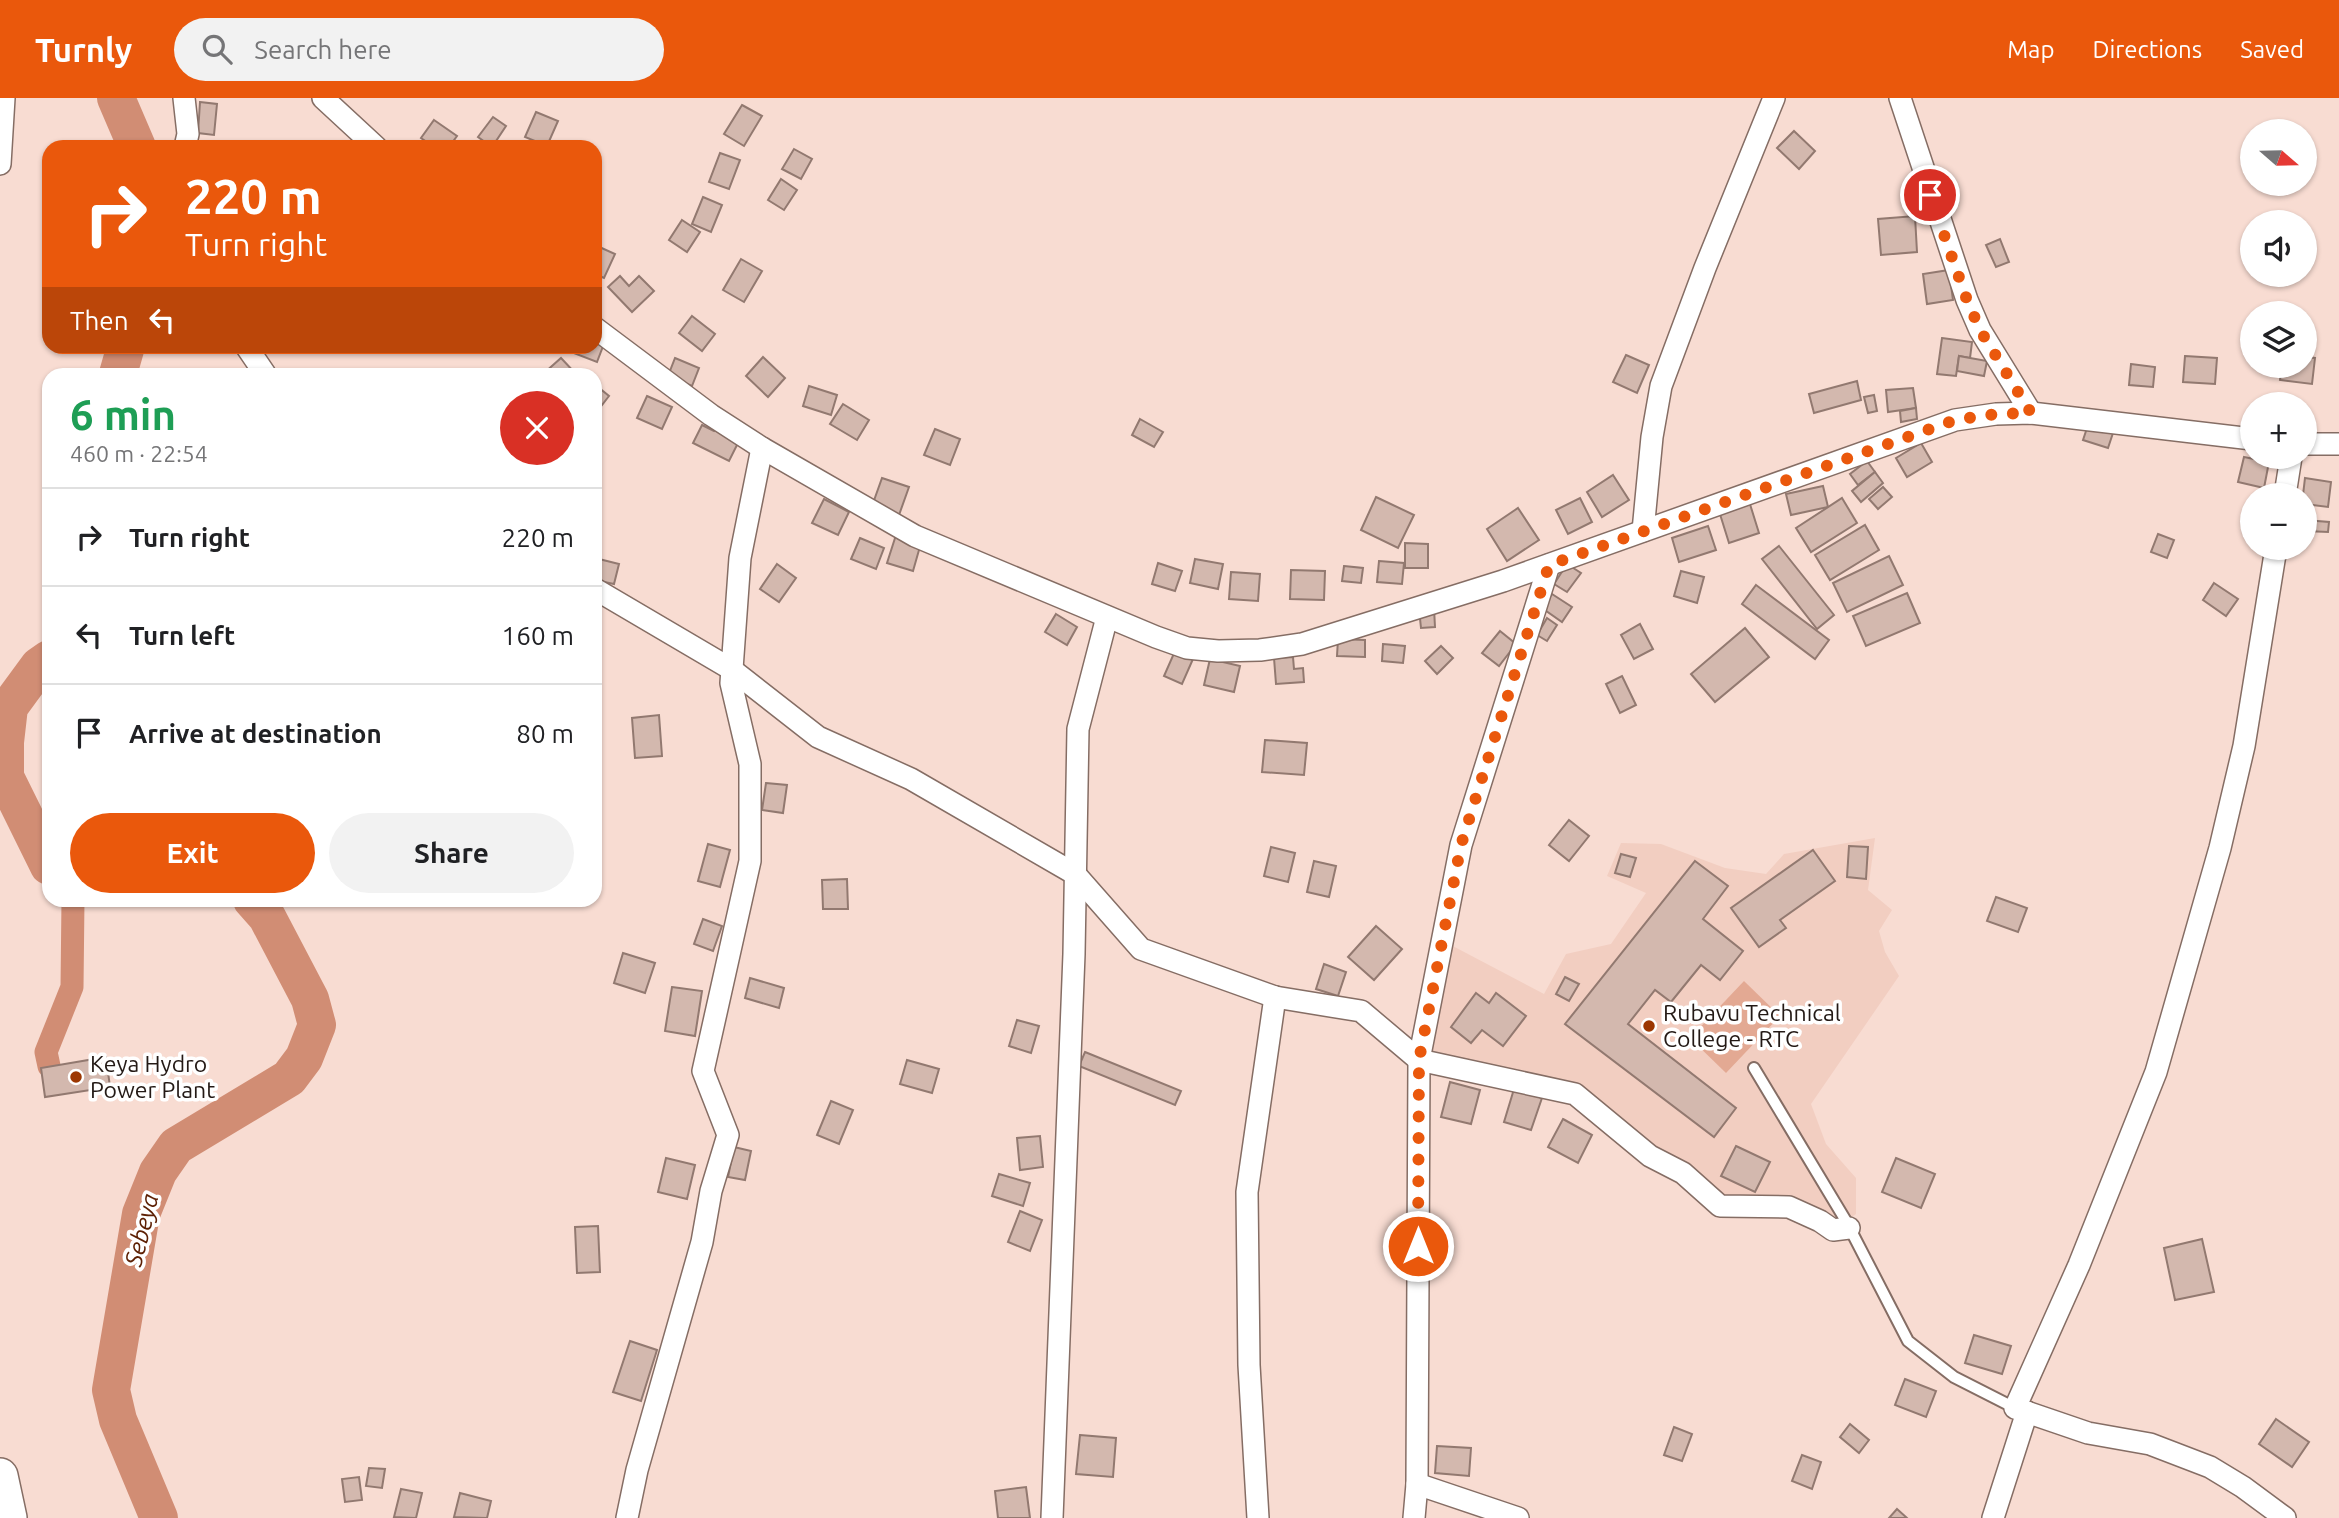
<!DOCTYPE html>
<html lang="en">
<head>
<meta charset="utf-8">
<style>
	:root { --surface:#fff; --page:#f2f2f2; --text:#202124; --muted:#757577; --line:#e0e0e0; --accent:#ea580c }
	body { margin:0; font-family:Ubuntu,sans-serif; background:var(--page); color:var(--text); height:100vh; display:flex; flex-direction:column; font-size:26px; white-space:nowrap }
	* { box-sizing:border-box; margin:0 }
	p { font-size:23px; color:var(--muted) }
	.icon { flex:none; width:38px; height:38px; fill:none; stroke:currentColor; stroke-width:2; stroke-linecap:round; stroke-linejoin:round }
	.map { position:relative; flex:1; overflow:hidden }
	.details { position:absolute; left:42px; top:270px; width:560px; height:539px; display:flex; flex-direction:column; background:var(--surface); border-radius:21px; box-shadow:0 2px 5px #0004 }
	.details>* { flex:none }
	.hud { position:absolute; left:42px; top:42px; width:560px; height:214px; border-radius:21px; box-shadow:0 2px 5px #0004; background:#ea580c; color:#fff; overflow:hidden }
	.needle { width:46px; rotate:110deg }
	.tools { position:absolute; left:2240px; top:21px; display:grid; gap:14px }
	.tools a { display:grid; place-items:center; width:77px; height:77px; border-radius:50%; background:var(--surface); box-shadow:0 2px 5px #0004; font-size:35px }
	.pin { position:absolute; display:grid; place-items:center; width:60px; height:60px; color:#fff; margin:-30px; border:4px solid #fff; border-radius:50%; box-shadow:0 2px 7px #0007 }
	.me { position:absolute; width:77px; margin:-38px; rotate:0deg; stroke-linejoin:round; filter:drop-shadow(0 0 5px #0008) }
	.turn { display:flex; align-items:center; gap:24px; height:147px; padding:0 28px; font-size:32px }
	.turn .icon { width:91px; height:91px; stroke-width:2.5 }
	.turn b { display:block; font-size:49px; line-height:60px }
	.then { display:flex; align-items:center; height:66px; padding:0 28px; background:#0003; gap:14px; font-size:26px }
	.round { display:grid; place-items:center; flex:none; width:74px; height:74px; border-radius:37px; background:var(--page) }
	.overview { display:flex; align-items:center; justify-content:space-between; height:119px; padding:0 28px }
	h1 { font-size:42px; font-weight:700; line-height:52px; color:#1e9e55 }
	.button { display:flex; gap:14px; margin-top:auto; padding:14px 28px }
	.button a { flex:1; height:80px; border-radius:42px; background:var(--accent); color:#fff; font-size:28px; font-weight:700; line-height:80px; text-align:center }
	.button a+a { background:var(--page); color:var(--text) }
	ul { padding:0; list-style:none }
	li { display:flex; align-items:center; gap:21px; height:98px; padding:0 28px; border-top:2px solid var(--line) }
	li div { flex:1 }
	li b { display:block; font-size:26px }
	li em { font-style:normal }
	header { display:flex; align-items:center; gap:42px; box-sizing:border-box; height:98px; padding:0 35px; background:var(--accent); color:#fff }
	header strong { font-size:33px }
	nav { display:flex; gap:38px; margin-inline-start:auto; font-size:24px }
	.search { width:490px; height:63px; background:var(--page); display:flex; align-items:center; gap:18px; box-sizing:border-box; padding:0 24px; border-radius:38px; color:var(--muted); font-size:26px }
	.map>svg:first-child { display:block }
	.built { fill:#f2cec1 }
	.green { fill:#e3a993 }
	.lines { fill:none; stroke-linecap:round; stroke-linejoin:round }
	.canal { stroke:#d18d74; stroke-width:23 }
	.river { stroke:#d18d74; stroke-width:38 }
	.building { fill:#d3b8ae; stroke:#927970; stroke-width:2 }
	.service-casing { stroke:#856d64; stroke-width:14 }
	.minor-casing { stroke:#856d64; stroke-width:24 }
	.trunk-casing { stroke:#856d64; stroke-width:38 }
	.service { stroke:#fff; stroke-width:10 }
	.minor { stroke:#fff; stroke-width:21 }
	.trunk { stroke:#fff; stroke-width:35 }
	.route { stroke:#ea580c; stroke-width:12; stroke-dasharray:0 21.6 }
	.poi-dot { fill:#9c3702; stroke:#fff; stroke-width:2.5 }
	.labels { text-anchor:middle; stroke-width:7; stroke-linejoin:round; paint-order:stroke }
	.poi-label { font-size:23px; fill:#231915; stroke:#fff; text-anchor:start }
	.water-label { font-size:24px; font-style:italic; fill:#5d2004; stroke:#fff }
</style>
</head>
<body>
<header>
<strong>Turnly</strong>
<div class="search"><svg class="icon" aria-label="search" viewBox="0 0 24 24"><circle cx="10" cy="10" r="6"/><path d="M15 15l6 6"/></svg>Search here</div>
<nav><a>Map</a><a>Directions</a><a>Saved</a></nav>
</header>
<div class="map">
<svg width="2339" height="1420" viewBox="0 0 2339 1420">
	<rect width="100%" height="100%" fill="#f8dcd2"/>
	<path class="built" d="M1875,740L1868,792L1892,812L1879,833L1885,854L1899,878L1811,1006L1826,1046L1856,1080V1116L1846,1123L1723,1105L1575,992L1429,960L1447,845L1544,896L1566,856L1611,846L1646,795L1607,778L1621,745L1661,746L1725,770L1766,776L1784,756Z"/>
	<path class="green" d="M1744,883L1780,918L1726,975L1690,940Z"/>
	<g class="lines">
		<path class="canal" d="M49,968L46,954L72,889L73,802"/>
		<g class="river">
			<path d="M116,0L137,49"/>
			<path d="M118,276L126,248"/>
			<path d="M49,561L39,568L9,609L5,644V679L49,768"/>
			<path d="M159,1420L118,1322L111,1292L141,1116L158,1074L176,1048L289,980L304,960L317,927L310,901L267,819L252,802"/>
		</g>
	</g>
	<g class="building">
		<path d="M200,4L217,6L214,37L198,35Z"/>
		<path d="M742,7L762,18L744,48L724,36Z"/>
		<path d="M536,14L558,23L547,48L525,39Z"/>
		<path d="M493,19L506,28L492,49L478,39Z"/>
		<path d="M434,22L457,38L449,49H434L421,40Z"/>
		<path d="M1794,33L1815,53L1799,71L1777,50Z"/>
		<path d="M794,51L812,61L801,81L782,71Z"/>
		<path d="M720,55L740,62L729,91L709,84Z"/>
		<path d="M781,81L797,92L784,112L768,102Z"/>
		<path d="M703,99L722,107L711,134L692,126Z"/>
		<path d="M1915,118L1917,154L1881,157L1878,121Z"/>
		<path d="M682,122L700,134L687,154L669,142Z"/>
		<path d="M2000,141L2009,164L1996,169L1986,147Z"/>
		<path d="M595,147L615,156L604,180L595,176Z"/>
		<path d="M741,161L762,173L744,204L723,192Z"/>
		<path d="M1949,172L1953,202L1927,206L1923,176Z"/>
		<path d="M620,178L629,188L639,178L654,193L632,214L608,189Z"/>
		<path d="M692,218L715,236L702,253L679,235Z"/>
		<path d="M595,239L605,243L597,264L571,254L573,248H595Z"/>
		<path d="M1942,240L1972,244L1970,260L1959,258L1956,278L1937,276Z"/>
		<path d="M1626,257L1649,267L1637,295L1613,284Z"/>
		<path d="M1959,258L1987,263L1984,278L1957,273Z"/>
		<path d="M2185,258L2217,260L2215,286L2183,284Z"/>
		<path d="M763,259L785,280L768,299L746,278Z"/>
		<path d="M2305,259L2315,260L2312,286L2280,282L2282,268H2305Z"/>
		<path d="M561,260L576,276H543Z"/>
		<path d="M675,260L699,270L692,288L668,278Z"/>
		<path d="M2131,266L2155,269L2153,289L2129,287Z"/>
		<path d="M1857,283L1861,302L1814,315L1809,296Z"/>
		<path d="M809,288L837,297L831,317L803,308Z"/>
		<path d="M598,289L609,298L595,316V292Z"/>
		<path d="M1913,290L1916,310L1888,314L1886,292Z"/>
		<path d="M1874,297L1877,313L1868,315L1864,299Z"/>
		<path d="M647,298L672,309L662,331L637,320Z"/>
		<path d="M843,306L869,322L857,342L830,326Z"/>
		<path d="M1916,310L1917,321L1901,324L1900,313Z"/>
		<path d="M1140,321L1163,334L1154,349L1132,337Z"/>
		<path d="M2089,324L2114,332L2108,350L2083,342Z"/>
		<path d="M702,327L714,333L719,328L738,345L729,363L693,345Z"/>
		<path d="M935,331L960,341L950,367L924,357Z"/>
		<path d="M1921,345L1932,364L1907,379L1896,360Z"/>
		<path d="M2244,359L2269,364L2264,390L2238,384Z"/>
		<path d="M1867,363L1875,374L1858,387L1850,376Z"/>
		<path d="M1875,374L1883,385L1861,404L1852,393Z"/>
		<path d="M1613,377L1629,402L1602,419L1587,394Z"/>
		<path d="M882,380L909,389L899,417L872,408Z"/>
		<path d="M2305,380L2331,384L2328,409L2305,406V397H2303Z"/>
		<path d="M1823,388L1828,409L1791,417L1786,396Z"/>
		<path d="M1883,389L1892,399L1878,411L1869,401Z"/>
		<path d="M1376,399L1414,417L1398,450L1361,432Z"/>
		<path d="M1580,400L1592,424L1568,436L1556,412Z"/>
		<path d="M1842,400L1857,425L1811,454L1796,430Z"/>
		<path d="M824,401L849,414L838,437L812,425Z"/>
		<path d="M1749,403L1759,435L1729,445L1719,413Z"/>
		<path d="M1518,410L1539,442L1507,463L1487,431Z"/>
		<path d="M2305,422L2329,424L2328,434L2305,433Z"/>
		<path d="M1865,427L1879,452L1830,482L1815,457Z"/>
		<path d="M1708,428L1716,452L1679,464L1672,440Z"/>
		<path d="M2158,436L2174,442L2167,460L2151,454Z"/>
		<path d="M896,437L921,445L913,473L887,465Z"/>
		<path d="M860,440L884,450L876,471L851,461Z"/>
		<path d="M1405,445L1428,446V470H1405Z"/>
		<path d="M1779,448L1834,517L1817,531L1762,461Z"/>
		<path d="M1889,458L1903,487L1847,514L1833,485Z"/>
		<path d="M595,460L619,466L614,486L595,482Z"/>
		<path d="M1195,461L1223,466L1218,491L1190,485Z"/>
		<path d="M1379,463L1404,465L1402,486L1377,484Z"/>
		<path d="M1158,465L1182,473L1175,493L1152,486Z"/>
		<path d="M777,466L796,480L779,504L760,491Z"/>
		<path d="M1567,466L1581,475L1567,494L1554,486Z"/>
		<path d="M1344,468L1363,470L1361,485L1342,483Z"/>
		<path d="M1291,472L1325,473L1324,502L1290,501Z"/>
		<path d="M1681,473L1704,479L1697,505L1674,498Z"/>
		<path d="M1231,474L1260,476L1258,503L1229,501Z"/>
		<path d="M2214,485L2238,501L2226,518L2203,502Z"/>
		<path d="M1756,487L1829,542L1815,561L1742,506Z"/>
		<path d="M1907,495L1920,525L1866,548L1853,518Z"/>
		<path d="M1552,496L1572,509L1562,524L1542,510Z"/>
		<path d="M1434,510L1435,529L1421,530L1419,511Z"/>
		<path d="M1056,516L1077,529L1067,547L1045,534Z"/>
		<path d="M1547,520L1557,527L1547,543L1537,537Z"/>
		<path d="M1640,526L1653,551L1634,561L1621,537Z"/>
		<path d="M1745,530L1769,559L1715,604L1691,576Z"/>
		<path d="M1500,533L1516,546L1499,568L1482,555Z"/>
		<path d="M1338,541L1365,542V559L1337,558Z"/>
		<path d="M1383,546L1405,548L1403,565L1382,563Z"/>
		<path d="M1441,548L1453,560L1437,576L1425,563Z"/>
		<path d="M1175,553L1193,561L1182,586L1164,578Z"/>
		<path d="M1293,559L1294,571L1303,570L1304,584L1276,586L1274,560Z"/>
		<path d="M1210,561L1240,568L1234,594L1204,587Z"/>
		<path d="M1622,578L1636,607L1620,615L1606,586Z"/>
		<path d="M659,617L662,658L635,660L632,620Z"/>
		<path d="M1265,642L1307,645L1304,677L1262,674Z"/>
		<path d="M766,685L787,687L783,715L762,712Z"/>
		<path d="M1569,722L1589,738L1569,763L1549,747Z"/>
		<path d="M708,746L730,752L720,789L698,783Z"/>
		<path d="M1849,748L1868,749L1866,781L1847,779Z"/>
		<path d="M1271,749L1295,755L1288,784L1264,778Z"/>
		<path d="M1813,752L1835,783L1780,822L1786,830L1759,849L1731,810Z"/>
		<path d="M1621,756L1636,760L1630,779L1615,775Z"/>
		<path d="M1314,763L1336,768L1329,799L1307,794Z"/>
		<path d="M1695,763L1728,788L1703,821L1743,853L1720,882L1701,867L1671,904L1655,892L1628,926L1736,1010L1714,1039L1565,926Z"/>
		<path d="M847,781L848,811H823L822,782Z"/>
		<path d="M1996,799L2027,810L2018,834L1987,823Z"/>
		<path d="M703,821L722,828L713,853L694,846Z"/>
		<path d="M1376,828L1402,851L1374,882L1348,859Z"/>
		<path d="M623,855L655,865L645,895L614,885Z"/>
		<path d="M1324,866L1346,874L1338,898L1316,891Z"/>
		<path d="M1565,879L1579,886L1569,903L1556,896Z"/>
		<path d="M750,880L784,890L779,910L745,900Z"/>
		<path d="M672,889L702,893L695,938L665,933Z"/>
		<path d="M1476,895L1489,905L1496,895L1526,918L1503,948L1482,932L1471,945L1451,929Z"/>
		<path d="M1017,922L1039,928L1031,955L1009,948Z"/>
		<path d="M1085,954L1181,993L1175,1007L1079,968Z"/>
		<path d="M106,959L110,989L45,999L41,970Z"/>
		<path d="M907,962L939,971L932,995L900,986Z"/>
		<path d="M1450,984L1480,992L1471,1026L1441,1019Z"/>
		<path d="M1514,991L1542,1000L1531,1032L1504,1024Z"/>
		<path d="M831,1003L853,1012L839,1046L817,1037Z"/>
		<path d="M1563,1021L1592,1037L1578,1065L1548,1049Z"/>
		<path d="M1040,1038L1043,1069L1020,1072L1017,1040Z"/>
		<path d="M1736,1048L1770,1064L1755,1094L1721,1078Z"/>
		<path d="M734,1049L751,1053L745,1082L728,1079Z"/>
		<path d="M666,1060L695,1067L687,1101L658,1094Z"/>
		<path d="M1896,1060L1935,1076L1921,1110L1882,1094Z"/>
		<path d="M999,1076L1030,1085L1023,1108L992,1098Z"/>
		<path d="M1020,1113L1042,1122L1030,1153L1008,1144Z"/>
		<path d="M598,1128L600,1174L577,1175L575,1129Z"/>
		<path d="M2202,1141L2214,1194L2175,1202L2164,1150Z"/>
		<path d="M1974,1237L2011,1248L2002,1276L1965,1265Z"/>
		<path d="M630,1243L657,1252L641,1303L613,1294Z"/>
		<path d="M1905,1281L1936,1293L1926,1319L1895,1307Z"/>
		<path d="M2276,1321L2309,1344L2292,1369L2259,1346Z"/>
		<path d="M1850,1326L1869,1342L1859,1355L1840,1339Z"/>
		<path d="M1674,1329L1692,1336L1682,1363L1664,1357Z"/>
		<path d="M1080,1337L1116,1340L1113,1379L1076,1376Z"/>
		<path d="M1437,1348L1471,1350L1469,1378L1435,1375Z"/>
		<path d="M1802,1357L1821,1364L1812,1391L1792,1383Z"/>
		<path d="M369,1370L385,1371L382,1390L366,1388Z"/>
		<path d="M359,1379L362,1402L345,1404L342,1381Z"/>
		<path d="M1026,1389L1030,1420H998L995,1393Z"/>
		<path d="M401,1391L422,1395L416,1420L394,1419Z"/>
		<path d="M460,1395L491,1403L487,1420L454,1419Z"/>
		<path d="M1897,1411L1907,1420H1889Z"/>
	</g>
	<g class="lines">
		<defs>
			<path id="service" d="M1754,970L1846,1123L1908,1243L1954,1279L2015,1310"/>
			<g id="minor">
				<path d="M184,0L188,36L185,49"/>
				<path d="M323,0L376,49"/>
				<path d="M1900,0L1967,202L1980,232L2031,315"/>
				<path d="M0,66L4,0"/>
				<path d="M595,230L711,317L762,350L915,438L1156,539L1187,550L1218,553L1260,552L1302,546L1503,483L1955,322L1996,316L2031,315L2252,341"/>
				<path d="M246,248L265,276"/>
				<path d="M2305,346H2339"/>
				<path d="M2285,397L2291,359"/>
				<path d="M1643,433L1652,339L1661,288L1705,170L1774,0"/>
				<path d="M2276,450L2244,648L2220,750L2156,974L2079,1167L2015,1310L2088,1335L2150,1346L2210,1369L2243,1389L2285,1420"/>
				<path d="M595,491L731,571L818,639L911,681L1075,776L1141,851L1275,899L1361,913L1419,962L1575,996L1650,1058L1683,1075L1720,1108L1789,1109L1820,1123L1833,1132L1849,1130"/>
				<path d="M1417,1386L1518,1420"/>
				<path d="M627,1420L637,1372L702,1144L711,1093L728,1037L703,973L750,763V666L731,585L740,460L762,350"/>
				<path d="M1052,1420L1074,856L1078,631L1107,519"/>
				<path d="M1258,1420L1249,1267L1247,1094L1275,899"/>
				<path d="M1414,1420L1417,1386L1419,962L1461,747L1549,467"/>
				<path d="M1993,1420L2027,1314"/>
			</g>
			<path id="trunk" d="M0,1378L9,1420"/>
		</defs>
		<use href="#service" class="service-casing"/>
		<use href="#minor" class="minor-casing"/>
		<use href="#trunk" class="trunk-casing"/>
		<use href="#service" class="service"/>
		<use href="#minor" class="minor"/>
		<use href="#trunk" class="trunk"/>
	</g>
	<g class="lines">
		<path class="route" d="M1418,1148L1419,962L1461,747L1549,467L1955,322L1996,316L2031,315L1980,232L1967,202L1930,97"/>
	</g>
	<g class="poi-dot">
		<circle cx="1649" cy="928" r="7"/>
		<circle cx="76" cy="979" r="7"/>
	</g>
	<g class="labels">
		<g class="poi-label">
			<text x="1663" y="923">Rubavu Technical<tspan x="1663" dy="26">College - RTC</tspan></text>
			<text x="90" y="974">Keya Hydro<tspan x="90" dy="26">Power Plant</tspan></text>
		</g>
		<g class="water-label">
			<text transform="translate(142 1132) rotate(-76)" y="8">Sebeya</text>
		</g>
	</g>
</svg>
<div class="tools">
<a><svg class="needle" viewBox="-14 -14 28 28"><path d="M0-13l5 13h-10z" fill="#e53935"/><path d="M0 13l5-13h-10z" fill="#757577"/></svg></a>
<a><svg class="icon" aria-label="sound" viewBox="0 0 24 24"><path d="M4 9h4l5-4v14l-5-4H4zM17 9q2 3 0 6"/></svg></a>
<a><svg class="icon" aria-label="layers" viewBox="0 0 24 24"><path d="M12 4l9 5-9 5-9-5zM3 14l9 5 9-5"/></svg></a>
<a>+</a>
<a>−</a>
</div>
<div class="pin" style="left:1930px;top:97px;background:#d93025"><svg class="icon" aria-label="arrive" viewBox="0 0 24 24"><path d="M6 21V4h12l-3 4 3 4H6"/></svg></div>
<svg class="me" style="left:1418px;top:1148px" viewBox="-20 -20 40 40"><circle r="17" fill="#ea580c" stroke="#fff" stroke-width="3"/><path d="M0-11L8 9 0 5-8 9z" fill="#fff"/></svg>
<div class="hud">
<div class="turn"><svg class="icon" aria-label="right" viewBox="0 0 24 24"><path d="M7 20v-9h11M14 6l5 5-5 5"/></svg><div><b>220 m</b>Turn right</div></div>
<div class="then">Then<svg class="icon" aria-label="left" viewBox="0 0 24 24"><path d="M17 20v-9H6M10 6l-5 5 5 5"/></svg></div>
</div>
<section class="details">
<div class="overview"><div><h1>6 min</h1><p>460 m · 22:54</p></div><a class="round" style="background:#d93025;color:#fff"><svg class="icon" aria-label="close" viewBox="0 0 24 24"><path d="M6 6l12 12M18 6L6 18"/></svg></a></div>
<ul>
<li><svg class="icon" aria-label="right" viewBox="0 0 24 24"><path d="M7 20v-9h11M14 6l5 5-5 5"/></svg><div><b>Turn right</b></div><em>220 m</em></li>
<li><svg class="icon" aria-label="left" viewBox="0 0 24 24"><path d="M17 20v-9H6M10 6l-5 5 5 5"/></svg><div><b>Turn left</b></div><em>160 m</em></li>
<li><svg class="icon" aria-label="arrive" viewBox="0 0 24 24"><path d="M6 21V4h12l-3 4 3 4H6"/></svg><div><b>Arrive at destination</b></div><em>80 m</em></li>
</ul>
<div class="button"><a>Exit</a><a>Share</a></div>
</section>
</div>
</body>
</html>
